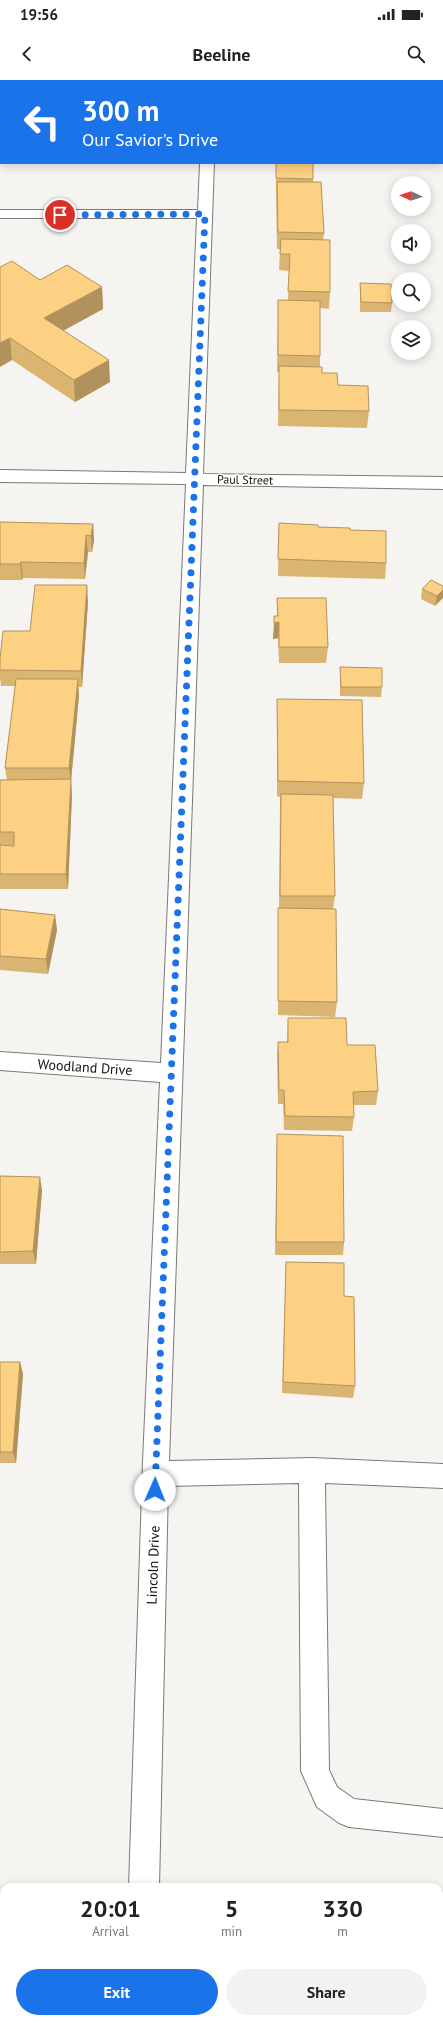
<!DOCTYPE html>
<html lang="en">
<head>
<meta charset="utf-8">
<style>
	:root { --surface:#fff; --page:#f2f2f2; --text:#222; --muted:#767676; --accent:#1a73e8 }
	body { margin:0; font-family:"PT Sans",sans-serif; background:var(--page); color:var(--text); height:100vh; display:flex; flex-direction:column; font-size:15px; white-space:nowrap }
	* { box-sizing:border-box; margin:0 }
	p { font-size:13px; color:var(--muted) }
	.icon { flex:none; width:22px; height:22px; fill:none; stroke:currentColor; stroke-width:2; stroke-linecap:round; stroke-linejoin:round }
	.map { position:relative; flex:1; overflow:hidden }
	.details { position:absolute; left:0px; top:1803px; width:443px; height:140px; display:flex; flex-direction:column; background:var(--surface); border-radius:12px 12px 0 0; box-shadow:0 2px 10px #0003 }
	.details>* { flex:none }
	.top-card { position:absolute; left:0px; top:0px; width:443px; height:84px; box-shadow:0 2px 10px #0003; background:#1a73e8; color:#fff; overflow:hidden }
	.needle { width:26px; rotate:273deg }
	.buttons { position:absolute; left:391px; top:96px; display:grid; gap:8px }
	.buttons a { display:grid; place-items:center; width:40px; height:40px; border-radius:50%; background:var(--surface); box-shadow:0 2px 10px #0003; font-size:20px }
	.pin { position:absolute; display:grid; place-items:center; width:34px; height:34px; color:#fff; margin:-17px; border:2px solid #fff; border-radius:50%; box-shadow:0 1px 4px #0007 }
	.me { position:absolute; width:44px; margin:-22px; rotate:1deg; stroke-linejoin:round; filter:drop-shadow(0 0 3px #0008) }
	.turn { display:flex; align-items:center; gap:14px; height:84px; padding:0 16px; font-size:18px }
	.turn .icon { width:52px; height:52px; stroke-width:2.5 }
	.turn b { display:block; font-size:28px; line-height:34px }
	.eta { display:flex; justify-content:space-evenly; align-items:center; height:68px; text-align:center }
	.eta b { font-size:24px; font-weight:700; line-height:28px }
	.button { display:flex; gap:8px; margin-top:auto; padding:8px 16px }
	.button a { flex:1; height:46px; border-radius:24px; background:var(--accent); color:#fff; font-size:16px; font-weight:700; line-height:46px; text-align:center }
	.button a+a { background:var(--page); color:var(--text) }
	.status { display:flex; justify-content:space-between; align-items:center; height:28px; padding:0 20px; background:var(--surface); direction:ltr }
	.status svg { height:11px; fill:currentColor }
	header { display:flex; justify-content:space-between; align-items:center; height:52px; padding:0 16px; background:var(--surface); font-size:18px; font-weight:700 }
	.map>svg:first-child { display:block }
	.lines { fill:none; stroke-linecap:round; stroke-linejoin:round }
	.minor-casing { stroke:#7a7976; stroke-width:2 }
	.minor { fill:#fff; fill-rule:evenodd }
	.wall { fill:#dab471 }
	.shaded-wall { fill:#b1925c }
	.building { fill:#fdd183; stroke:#b1925c }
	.route { stroke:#1a73e8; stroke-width:7; stroke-dasharray:0 12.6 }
	.labels { text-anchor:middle; stroke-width:3; stroke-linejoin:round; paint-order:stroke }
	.far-street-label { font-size:12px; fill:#131211; stroke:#fff }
	.street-label { font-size:14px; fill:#131211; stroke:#fff }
</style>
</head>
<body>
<div class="status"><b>19:56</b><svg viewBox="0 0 49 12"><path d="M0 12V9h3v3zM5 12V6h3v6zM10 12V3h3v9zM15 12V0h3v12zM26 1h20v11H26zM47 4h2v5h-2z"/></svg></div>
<header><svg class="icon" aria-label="back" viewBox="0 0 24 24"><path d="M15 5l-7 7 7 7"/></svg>Beeline<svg class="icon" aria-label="search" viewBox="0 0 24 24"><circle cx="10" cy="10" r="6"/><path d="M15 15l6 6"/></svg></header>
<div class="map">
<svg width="443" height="1943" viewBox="0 0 443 1943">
	<rect width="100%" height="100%" fill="#f6f4f1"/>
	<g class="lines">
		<defs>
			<g id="minor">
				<rect x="203" y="0" width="14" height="1"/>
				<rect x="0" y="34" width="1" height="9"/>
				<path d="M200,83H214L203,394L443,397V409L203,405L169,1381L312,1378L443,1384V1408L325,1403L329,1690L337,1707L354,1719L443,1729V1757L349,1747L339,1743L317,1727L301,1691L299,1403L168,1406L159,1807H129L143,1381L160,1002L0,990V972L161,983L186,404L0,402V390L186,393L197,138H0V130H198Z"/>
				<rect x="0" y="1880" width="4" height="30"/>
				<path d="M362,1939H417L419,1943H364Z"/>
			</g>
		</defs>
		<use href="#minor" class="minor-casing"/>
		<use href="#minor" class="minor"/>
	</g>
	<g class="wall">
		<rect x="51" y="0" width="46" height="1"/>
		<rect x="276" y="0" width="41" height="1"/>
		<path d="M276,83H313V102L324,153L323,160L330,212L329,229L320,228V287L322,293L369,331L367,348L278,346L279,292H277L278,220H288L289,191L279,190L280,169H277L276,114Z"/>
		<path d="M0,187L40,200L102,207L103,229L63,251L110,302L75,322L12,280Z"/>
		<path d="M360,203L392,223L391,232H360Z"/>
		<path d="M0,442L93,444L94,460L92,472H88L85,499L23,498L22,500H0Z"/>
		<path d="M279,443L350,450L386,483L385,499L278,496Z"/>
		<path d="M443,506L435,526L421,519L422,509Z"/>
		<path d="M277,518L328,567L326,583H279L278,558L273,559L277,536Z"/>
		<path d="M88,522L82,607H78L79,615L71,701L72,715L68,809H0V700H7L5,688L15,606H1L0,597V579L30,551Z"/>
		<path d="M340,587L382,607L381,617L340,616Z"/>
		<path d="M277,619L364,703L362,719L333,718L335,816L333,829L337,922L335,937L278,935V828H279L280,717L277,716Z"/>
		<path d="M0,829L55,835L57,850L48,894L0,890Z"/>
		<path d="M288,938L347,965L378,1011L376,1025H353L354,1037L352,1051L284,1050L283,1024H278L277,976L278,962H287Z"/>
		<path d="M277,1054L344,1162L343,1175H275Z"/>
		<path d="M0,1096L42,1110L36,1184H0Z"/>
		<path d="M286,1182L344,1216L355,1306L353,1318L282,1313Z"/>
		<path d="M0,1282H20L23,1294L16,1383H0Z"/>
	</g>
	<g class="shaded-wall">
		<path d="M102,207L103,229L46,260L44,238Z"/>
		<path d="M10,258L12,280L0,287V263Z"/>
		<path d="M109,280L110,302L75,322L74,300Z"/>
		<path d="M93,444L94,460L92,472L91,456Z"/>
		<path d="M86,455L88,472L85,499L84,483Z"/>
		<path d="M21,482L23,498L22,500L20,484Z"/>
		<path d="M87,505L88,522L82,607L81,591Z"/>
		<path d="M443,510V518L435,526L437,516Z"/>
		<path d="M279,542L278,558L273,559L274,543Z"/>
		<path d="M78,599L79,615L71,701L72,715L68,809L66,794L71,704L69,688Z"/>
		<path d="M55,835L57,850L48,894L46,879Z"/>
		<path d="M40,1097L42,1110L36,1184L33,1171Z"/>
		<path d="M20,1282L23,1294L16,1383L13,1372Z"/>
	</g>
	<g class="building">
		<path d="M276,83H313V99L276,98Z"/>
		<path d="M277,102H321L324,153L278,152Z"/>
		<path d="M281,159L330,160V212L288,211L290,174H280Z"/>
		<path d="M12,181L40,200L67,185L102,207L44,238L109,280L74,300L10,258L0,263V187Z"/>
		<path d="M360,203L391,204L392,223L361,222Z"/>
		<path d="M278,220L320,221V276L278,275Z"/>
		<path d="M279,286L322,287V293H337L338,305L368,306L369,331L279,330Z"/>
		<path d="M0,442L93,444L91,456L86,455L84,483L21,482L20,484H0Z"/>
		<path d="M279,443L318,445V447L350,448V450L386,451V483L278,479Z"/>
		<path d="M431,500L443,506V510L437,516L422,509Z"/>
		<path d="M35,505H87L81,591L0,590V579L3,551H30Z"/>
		<path d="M277,518H326L328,567H279V542L274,543V536H278Z"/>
		<path d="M340,587L382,588V607H341Z"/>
		<path d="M16,599H78L69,688H5Z"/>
		<path d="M277,619L362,620L364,703L278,701Z"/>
		<path d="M71,699L66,794H0V765L14,766V752H0V700Z"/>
		<path d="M281,714L333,715L335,816H280Z"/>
		<path d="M278,828L336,829L337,922L278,921Z"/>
		<path d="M0,829L55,835L46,879L0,876Z"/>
		<path d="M288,938H346L347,965H375L378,1011L353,1012L354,1037L285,1036L284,1010H279L278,962H288Z"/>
		<path d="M277,1054L343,1056L344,1162H276Z"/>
		<path d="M0,1096L40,1097L33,1171L0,1172Z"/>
		<path d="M286,1182L344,1183V1216L354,1217L355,1306L283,1302Z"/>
		<path d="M0,1282H20L13,1372H0Z"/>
	</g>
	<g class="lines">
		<path class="route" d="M60,135L205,134L155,1410"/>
	</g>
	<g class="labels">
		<g class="far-street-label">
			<text transform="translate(245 400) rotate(1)" y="4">Paul Street</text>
		</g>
		<g class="street-label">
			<text transform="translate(85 987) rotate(4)" y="5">Woodland Drive</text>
			<text transform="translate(153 1485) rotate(-88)" y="5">Lincoln Drive</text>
		</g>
	</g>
</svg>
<div class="buttons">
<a><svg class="needle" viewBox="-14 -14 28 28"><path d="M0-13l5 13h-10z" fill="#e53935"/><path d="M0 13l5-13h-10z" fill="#767676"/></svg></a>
<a><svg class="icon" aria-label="sound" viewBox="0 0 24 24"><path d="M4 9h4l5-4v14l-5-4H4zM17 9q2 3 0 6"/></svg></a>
<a><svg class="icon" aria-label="search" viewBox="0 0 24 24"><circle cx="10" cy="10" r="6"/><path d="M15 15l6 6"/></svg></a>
<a><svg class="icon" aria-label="layers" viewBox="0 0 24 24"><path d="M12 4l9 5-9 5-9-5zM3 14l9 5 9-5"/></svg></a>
</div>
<div class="pin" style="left:60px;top:135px;background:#d93025"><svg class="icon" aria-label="arrive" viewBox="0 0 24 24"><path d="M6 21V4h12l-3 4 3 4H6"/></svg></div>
<svg class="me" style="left:155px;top:1410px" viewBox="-20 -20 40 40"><circle r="19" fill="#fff"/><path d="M0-13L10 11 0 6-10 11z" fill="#1a73e8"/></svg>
<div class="top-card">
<div class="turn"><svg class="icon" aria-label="left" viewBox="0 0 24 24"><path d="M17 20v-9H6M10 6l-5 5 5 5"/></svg><div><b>300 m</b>Our Savior's Drive</div></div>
</div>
<section class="details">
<div class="eta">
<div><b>20:01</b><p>Arrival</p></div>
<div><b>5</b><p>min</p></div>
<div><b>330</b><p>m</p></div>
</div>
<div class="button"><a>Exit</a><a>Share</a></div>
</section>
</div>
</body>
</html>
